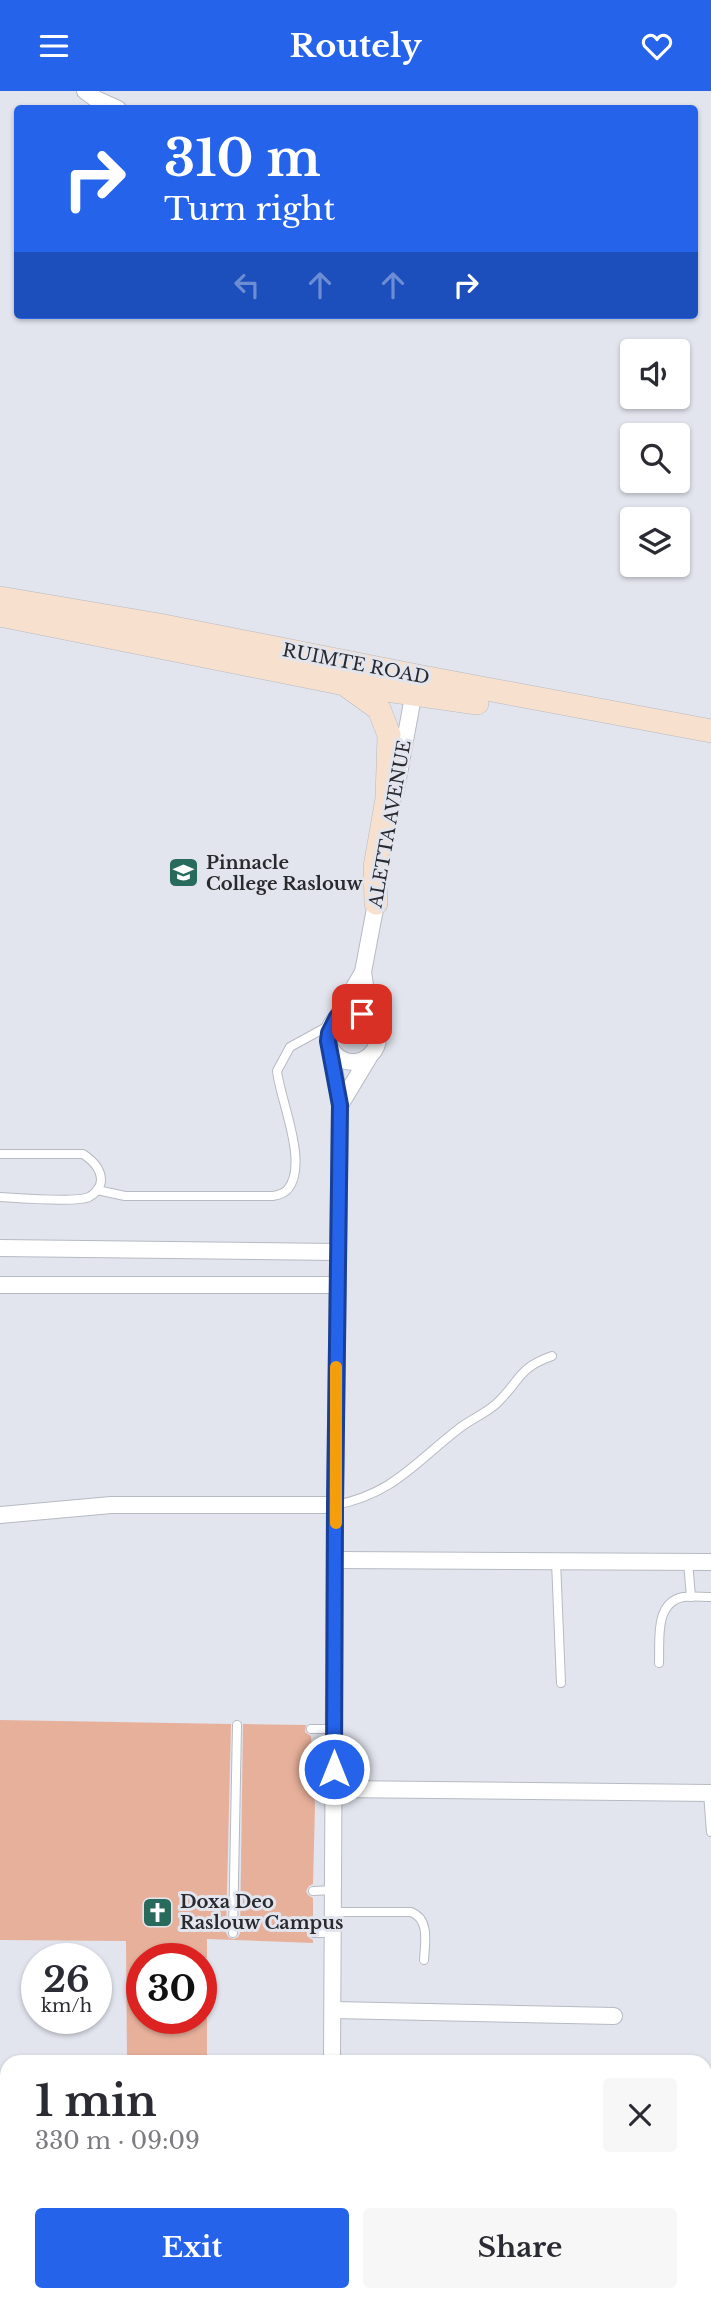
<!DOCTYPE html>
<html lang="en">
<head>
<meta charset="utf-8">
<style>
	:root { --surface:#fff; --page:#f7f7f7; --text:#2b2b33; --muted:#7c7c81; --accent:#2563eb }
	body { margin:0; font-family:"Libre Baskerville",serif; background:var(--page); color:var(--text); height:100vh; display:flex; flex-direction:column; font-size:26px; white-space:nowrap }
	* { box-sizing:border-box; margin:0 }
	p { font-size:23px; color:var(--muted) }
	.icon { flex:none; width:38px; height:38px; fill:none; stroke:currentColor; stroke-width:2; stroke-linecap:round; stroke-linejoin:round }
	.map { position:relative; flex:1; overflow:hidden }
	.side { position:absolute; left:0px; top:1964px; width:712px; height:247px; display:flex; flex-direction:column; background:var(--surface); border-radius:21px 21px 0 0; box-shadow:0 2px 5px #0004 }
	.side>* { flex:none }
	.hud { position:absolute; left:14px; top:14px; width:684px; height:214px; border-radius:7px; box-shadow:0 2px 5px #0004; background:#2563eb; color:#fff; overflow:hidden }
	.fabs { position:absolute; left:620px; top:248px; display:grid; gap:14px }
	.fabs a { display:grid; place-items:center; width:70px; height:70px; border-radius:7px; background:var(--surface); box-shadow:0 2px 5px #0004; font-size:35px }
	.speed { position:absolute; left:21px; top:1852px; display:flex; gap:14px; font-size:35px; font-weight:700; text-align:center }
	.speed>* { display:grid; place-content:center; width:91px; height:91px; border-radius:50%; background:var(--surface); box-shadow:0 2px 5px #0004; line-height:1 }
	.speed small { font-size:18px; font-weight:400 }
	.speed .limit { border:10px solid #d22; background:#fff; color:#111 }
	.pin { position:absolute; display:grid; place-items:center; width:60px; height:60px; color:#fff; margin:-30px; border-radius:14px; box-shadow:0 4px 10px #0006 }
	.me { position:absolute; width:77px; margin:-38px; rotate:0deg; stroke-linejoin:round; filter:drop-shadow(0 0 5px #0008) }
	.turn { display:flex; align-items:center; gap:24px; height:147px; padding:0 35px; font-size:32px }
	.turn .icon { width:91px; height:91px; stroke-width:2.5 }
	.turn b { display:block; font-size:49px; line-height:60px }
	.lanes { display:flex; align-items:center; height:66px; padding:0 35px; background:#0003; justify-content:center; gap:35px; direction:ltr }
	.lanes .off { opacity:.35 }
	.round { display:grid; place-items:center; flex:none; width:74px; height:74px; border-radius:7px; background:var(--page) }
	.headline { display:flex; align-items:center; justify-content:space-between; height:119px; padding:0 35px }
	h1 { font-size:42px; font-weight:700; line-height:52px }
	.action { display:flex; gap:14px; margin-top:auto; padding:14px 35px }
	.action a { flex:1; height:80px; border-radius:7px; background:var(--accent); color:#fff; font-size:28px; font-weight:700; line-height:80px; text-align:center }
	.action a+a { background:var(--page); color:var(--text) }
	header { display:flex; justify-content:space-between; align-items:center; height:91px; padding:0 35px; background:var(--accent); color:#fff; font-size:32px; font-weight:700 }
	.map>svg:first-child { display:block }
	.building { fill:#e7b09b }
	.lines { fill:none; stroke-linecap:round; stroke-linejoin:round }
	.service-casing { stroke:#b6bac2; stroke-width:10 }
	.minor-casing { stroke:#b6bac2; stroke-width:18 }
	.secondary-casing { stroke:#b6bac2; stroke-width:24 }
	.service { stroke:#fff; stroke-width:8 }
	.minor { stroke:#fff; stroke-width:16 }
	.secondary { stroke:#f7e1ce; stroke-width:23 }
	.route-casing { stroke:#184099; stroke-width:18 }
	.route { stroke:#2563eb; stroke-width:12 }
	.slow { stroke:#f59e0b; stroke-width:12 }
	.labels { text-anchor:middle; stroke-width:6; stroke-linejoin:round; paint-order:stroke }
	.street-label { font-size:18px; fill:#292a2e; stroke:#e2e5ee }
	.poi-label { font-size:18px; font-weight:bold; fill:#292a2e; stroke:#e2e5ee; text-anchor:start }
</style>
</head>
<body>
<header><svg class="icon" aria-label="menu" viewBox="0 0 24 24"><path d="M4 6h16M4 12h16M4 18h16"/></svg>Routely<svg class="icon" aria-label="heart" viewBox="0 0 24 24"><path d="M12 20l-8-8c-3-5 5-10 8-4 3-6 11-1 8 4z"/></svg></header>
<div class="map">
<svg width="711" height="2210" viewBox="0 0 711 2210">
	<rect width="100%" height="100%" fill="#e2e5ee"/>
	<path class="building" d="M0,1629L231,1633L226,1842L229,1847L234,1848L238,1846L240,1842L243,1633L306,1634L305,1641L311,1645L315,1715L313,1793L309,1795L306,1800L308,1804L313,1807V1835L309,1837L307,1841L308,1846L313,1849V1852L207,1848V1867H142V1927H207V1970H127L126,1850L0,1849Z"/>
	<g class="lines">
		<defs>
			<g id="service">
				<path d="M0,1063H83C92,1069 101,1077 101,1089C101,1096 95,1103 89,1106C76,1112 17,1107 0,1106"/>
				<path d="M97,1099L125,1105H273C278,1104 284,1103 288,1098C309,1072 280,1009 277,980L290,956L332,933"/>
				<path d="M335,1414C394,1403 416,1370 461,1336C472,1328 486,1322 496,1313C520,1291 517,1277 552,1265"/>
				<path d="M556,1470L561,1592"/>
				<path d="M688,1471L691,1506"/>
				<path d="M659,1572C660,1550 654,1512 683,1506C692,1505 702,1506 711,1506"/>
				<path d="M311,1638H334"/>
				<path d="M708,1702L711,1741"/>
				<path d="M313,1800L333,1799"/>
				<path d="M333,1821H411C430,1828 425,1852 424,1869"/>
				<path d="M233,1842L237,1634"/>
				<path d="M313,1842H333"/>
			</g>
			<g id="minor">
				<path d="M85,0L96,8L118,18"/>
				<path d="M395,704L415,595"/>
				<circle cx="353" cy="946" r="25"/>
				<path d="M337,926L363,881"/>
				<path d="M370,927L363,881L378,802"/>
				<path d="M331,958L340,1014L335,1414L332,1970"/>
				<path d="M340,1014L369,966"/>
				<path d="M0,1157L337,1161"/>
				<path d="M0,1194H337"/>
				<path d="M0,1424L111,1414H335"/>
				<path d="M336,1469L711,1471"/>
				<path d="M334,1698L711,1702"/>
				<path d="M333,1919L614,1925"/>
				<path d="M331,2210V2203"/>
			</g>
			<g id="secondary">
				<path d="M0,507L159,534L417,585L711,640"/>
				<path d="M0,524L345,593L477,612"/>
				<path d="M347,595L379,618L389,644L387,708L375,776L376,812"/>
			</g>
		</defs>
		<use href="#service" class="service-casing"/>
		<use href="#minor" class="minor-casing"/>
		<use href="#secondary" class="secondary-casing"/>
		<use href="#service" class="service"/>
		<use href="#minor" class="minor"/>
		<use href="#secondary" class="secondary"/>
	</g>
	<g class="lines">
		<defs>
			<path id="route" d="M334,1678L335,1414L340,1014L328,950L329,942L337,926L354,921L362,923"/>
		</defs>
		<use href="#route" class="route-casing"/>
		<use href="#route" class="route"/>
		<path class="slow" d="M336,1432V1276"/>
	</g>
	<defs>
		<symbol id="school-square" viewBox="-11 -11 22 22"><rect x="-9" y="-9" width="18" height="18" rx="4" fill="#286b5c" stroke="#e2e5ee"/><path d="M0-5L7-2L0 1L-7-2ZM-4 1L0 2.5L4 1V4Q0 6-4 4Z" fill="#fff"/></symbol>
		<symbol id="church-square" viewBox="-11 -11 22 22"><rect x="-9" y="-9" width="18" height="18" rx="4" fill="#286b5c" stroke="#e2e5ee"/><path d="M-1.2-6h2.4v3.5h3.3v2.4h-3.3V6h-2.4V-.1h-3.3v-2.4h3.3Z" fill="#fff"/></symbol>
	</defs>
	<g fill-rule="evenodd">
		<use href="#school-square" x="166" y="764" width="35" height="35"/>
		<use href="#church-square" x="140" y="1804" width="35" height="35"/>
	</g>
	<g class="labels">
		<g class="street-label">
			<text transform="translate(356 573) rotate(11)" y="6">RUIMTE ROAD</text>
			<text transform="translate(390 733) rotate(-80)" y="6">ALETTA AVENUE</text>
		</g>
		<g class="poi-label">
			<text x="206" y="778">Pinnacle<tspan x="206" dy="21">College Raslouw</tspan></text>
			<text x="180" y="1817">Doxa Deo<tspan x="180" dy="21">Raslouw Campus</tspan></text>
		</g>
	</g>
</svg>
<div class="fabs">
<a><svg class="icon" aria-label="sound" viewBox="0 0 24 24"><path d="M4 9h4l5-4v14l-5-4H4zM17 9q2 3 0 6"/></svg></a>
<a><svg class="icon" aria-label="search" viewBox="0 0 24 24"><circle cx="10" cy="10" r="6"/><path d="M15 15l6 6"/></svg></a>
<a><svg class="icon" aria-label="layers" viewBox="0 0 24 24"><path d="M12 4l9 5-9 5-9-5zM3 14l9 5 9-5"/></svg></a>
</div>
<div class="speed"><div>26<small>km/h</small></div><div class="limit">30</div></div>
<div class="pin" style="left:362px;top:923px;background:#d93025"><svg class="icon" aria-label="arrive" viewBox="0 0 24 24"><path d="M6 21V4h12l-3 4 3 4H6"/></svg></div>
<svg class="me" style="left:334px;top:1678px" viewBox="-20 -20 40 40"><circle r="17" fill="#2563eb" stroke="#fff" stroke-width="3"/><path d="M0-11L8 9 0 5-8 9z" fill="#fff"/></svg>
<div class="hud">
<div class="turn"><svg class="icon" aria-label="right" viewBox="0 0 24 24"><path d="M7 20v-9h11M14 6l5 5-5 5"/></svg><div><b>310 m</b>Turn right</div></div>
<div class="lanes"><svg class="icon off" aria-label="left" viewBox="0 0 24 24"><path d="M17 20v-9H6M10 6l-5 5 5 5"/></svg><svg class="icon off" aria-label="ahead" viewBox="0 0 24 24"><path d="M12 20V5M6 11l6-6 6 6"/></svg><svg class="icon off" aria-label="ahead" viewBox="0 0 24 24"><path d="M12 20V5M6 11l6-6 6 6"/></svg><svg class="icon" aria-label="right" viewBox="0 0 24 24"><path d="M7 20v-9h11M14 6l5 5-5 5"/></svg></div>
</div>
<section class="side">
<div class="headline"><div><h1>1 min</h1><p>330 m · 09:09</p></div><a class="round"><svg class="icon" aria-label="close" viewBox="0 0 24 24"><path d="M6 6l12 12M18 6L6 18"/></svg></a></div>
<div class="action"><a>Exit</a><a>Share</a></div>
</section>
</div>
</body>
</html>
